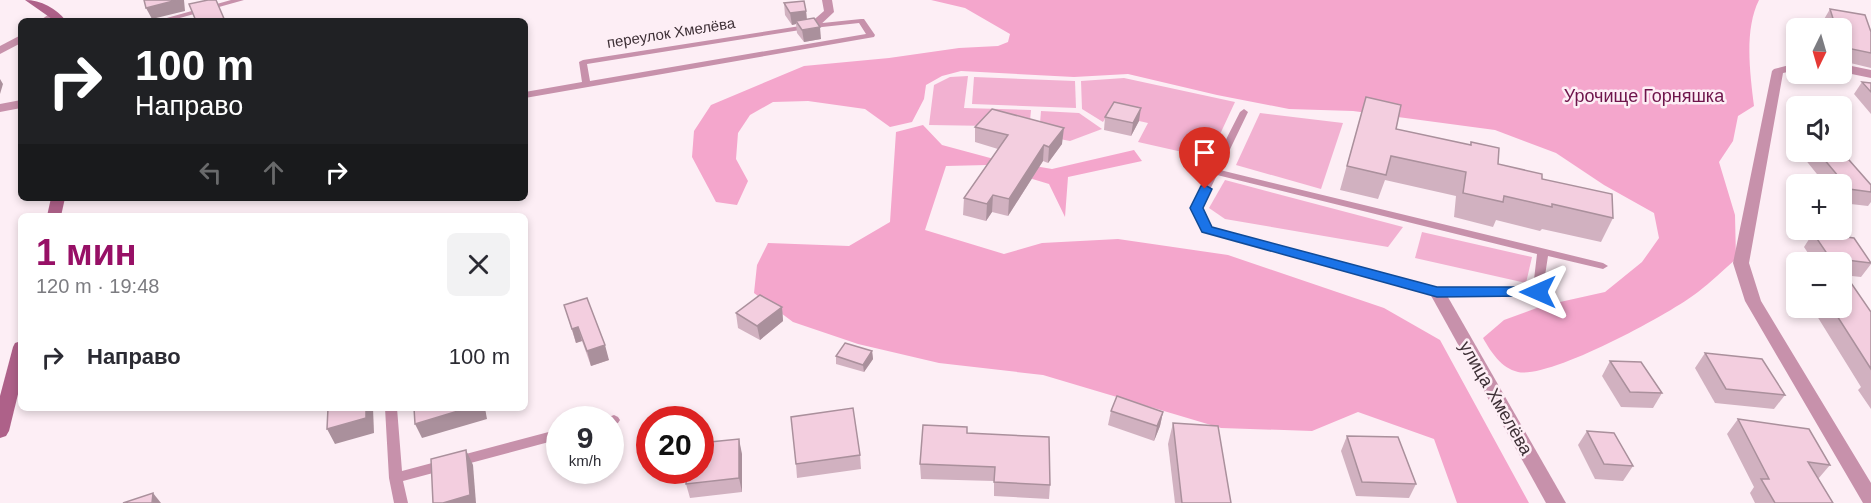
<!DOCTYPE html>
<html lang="ru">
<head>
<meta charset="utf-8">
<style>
	:root { --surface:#fff; --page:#f2f2f3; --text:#2b2b33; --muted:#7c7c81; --accent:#971066 }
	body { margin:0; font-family:Helvetica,sans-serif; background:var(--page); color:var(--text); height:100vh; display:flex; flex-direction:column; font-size:22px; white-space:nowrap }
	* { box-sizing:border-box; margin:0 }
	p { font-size:20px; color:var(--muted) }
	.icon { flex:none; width:33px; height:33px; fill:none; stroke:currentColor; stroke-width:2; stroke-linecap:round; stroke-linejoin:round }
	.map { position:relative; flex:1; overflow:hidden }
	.panel { position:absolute; left:18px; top:213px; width:510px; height:198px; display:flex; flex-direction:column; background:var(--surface); border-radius:9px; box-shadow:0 3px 9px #0003 }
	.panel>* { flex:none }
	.guide { position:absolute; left:18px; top:18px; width:510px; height:183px; border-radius:9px; box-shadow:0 3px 9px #0003; background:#202124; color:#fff; overflow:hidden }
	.needle { width:39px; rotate:185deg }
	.controls { position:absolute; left:1786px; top:18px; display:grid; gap:12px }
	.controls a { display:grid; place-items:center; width:66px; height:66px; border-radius:9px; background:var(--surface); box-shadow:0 3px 9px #0003; font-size:30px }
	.speed { position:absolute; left:546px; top:406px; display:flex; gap:12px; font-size:30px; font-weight:700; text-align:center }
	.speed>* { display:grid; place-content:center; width:78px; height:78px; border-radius:50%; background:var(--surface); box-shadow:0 3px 9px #0003; line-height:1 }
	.speed small { font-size:15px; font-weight:400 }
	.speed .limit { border:9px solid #d22; background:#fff; color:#111 }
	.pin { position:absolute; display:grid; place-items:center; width:51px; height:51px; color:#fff; margin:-62px -26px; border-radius:50% 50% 50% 0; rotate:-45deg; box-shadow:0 0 6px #0007 }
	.pin .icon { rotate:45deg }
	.me { position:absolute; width:66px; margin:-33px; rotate:270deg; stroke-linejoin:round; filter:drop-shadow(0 0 4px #0008) }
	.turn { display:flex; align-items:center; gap:21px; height:126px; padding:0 18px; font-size:27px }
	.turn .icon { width:78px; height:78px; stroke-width:2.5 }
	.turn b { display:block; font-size:42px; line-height:51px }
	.lanes { display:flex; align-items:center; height:57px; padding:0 18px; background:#0003; justify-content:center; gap:30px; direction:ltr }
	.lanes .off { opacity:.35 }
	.round { display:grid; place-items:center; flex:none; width:63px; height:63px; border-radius:9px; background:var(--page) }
	.summary { display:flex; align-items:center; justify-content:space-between; height:102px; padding:0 18px }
	h1 { font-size:36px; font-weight:700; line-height:45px; color:var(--accent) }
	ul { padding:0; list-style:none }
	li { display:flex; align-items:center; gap:18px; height:84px; padding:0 18px }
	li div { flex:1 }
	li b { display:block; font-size:22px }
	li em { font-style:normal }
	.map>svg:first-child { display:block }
	.green { fill:#f2b1d1 }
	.forest { fill:#f4a6cc }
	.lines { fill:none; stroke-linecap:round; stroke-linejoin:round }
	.lane { fill:#c791ab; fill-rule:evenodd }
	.street { fill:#c791ab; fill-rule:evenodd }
	.secondary { fill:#ae6189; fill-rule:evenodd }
	.wall { fill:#d1b1c0 }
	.shaded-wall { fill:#aa909c }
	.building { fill:#f3cedf; stroke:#aa909c; stroke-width:1.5 }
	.route { fill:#1a73e8; stroke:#114b97; stroke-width:1.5 }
	.labels { text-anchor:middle; stroke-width:5; stroke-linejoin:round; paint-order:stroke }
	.far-street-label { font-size:15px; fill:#3e3036; stroke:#fdeef5 }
	.park-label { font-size:18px; fill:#6e154b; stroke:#fdeef5 }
	.street-label { font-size:18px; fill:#3e3036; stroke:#fdeef5 }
</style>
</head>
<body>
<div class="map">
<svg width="1871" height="503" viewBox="0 0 1871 503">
	<rect width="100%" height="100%" fill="#fdeef5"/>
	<g class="green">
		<path d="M968,76L964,108L1031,110L1029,132L992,126L929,125L934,85L950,77Z"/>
		<path d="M974,77L1075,81L1076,108L972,104Z"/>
		<path d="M1124,78L1235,102L1209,158L1138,142L1148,123L1108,114L1103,122L1082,109L1081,81Z"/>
		<path d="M1041,111L1079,113L1102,129L1070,141L1039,135Z"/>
		<path d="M1260,113L1343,123L1321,189L1236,165Z"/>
		<path d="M1225,180L1403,227L1388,247L1225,219L1209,208Z"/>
		<path d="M1422,232L1532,257L1526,283L1415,258Z"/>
	</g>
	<g class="forest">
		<path d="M931,0H1759C1744,30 1750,73 1754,106L1738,116L1733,141L1719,162L1735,215L1736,259C1723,270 1711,282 1698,292C1670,314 1550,379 1518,372C1501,368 1491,352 1483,338L1504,320L1542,306L1605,292L1642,262L1659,238L1654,213L1604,185L1556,153L1495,130L1353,111L1289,109L1217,95L1128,74L1074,77L961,71L942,76L926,85L924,99L912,122L890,127L865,109L808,101L773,102L750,115L738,133L736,159L748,181L737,205L716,202L692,157L694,131L711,105L804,66L889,58L959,48L998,46L1008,42L1010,34L965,8Z"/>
		<path d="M923,125L942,145L994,159L1052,169L1134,150L1142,161L1068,177L1065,217L1049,184L987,165L946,166L925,230L1004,254L1042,243L1118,239L1228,255L1384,308L1440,340L1529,503H1457L1434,439L1358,412L1312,431L1221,428L1043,375L939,363L858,344L793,322L754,293L757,265L768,243L849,246L890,222L896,132Z"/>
	</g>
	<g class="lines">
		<g class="lane">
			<path d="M231,0H244L169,21H156Z"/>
			<path d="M861,19H864L875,35L874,37L525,98V92L582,82L579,62L583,60L813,24ZM859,23L866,34L590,81L587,64L813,28Z"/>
			<path d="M1244,109L1248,112L1220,170L1603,263L1608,266L1603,269L1548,256L1542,295L1437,296L1202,231L1191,208L1240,112ZM1217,175L1537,254L1533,288H1437L1210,227L1201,208Z"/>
			<path d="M385,408H397L402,471L560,429V439L403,481L408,503H394L389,478Z"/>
			<path d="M614,415L618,417L620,420L618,423L610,426V420H604L606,418Z"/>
		</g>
		<g class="street">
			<path d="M822,0H832L834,12L817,28H809V24L824,11Z"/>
			<path d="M54,11L59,14L51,21H39Z"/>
			<path d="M21,35V43L0,54V46Z"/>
			<path d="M1797,63V70L1783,73L1749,263L1761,301L1871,483V503H1863L1745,301L1733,263L1772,71L1774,69Z"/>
			<path d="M1842,64L1871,70V78L1842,72Z"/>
			<path d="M21,100V108L0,112V104Z"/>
			<path d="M1437,287L1445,292L1566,503H1546L1429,292Z"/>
		</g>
		<g class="secondary">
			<path d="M25,0C41,0 56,8 66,21H55Z"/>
			<path d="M51,198H65L61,216H47Z"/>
			<path d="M21,341V382L9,431L6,436L0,438V396L13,347L15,343Z"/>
		</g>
	</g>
	<g class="wall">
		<path d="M784,3L806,11L807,19L821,39L804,42L797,33L796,24L792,25L785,15Z"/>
		<path d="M1830,9L1871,32V68L1842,61V28H1825L1823,21Z"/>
		<path d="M1862,82L1871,83V114L1854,94Z"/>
		<path d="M1366,97L1396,129L1470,145L1471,142L1498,164L1542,179L1613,218L1601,242L1542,229L1540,231L1496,220L1493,227L1454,217L1456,196L1385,180L1378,199L1340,190Z"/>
		<path d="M1105,117L1139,121L1131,136L1104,130Z"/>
		<path d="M975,127L1062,144L1048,163L1043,161L1008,216L992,212L986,221L963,215L964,198L998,149L975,142Z"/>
		<path d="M1801,152H1842L1871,185V202L1868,206L1842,203V184H1825L1800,153Z"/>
		<path d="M1813,233L1871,262V264L1861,277L1842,275V262H1814L1804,247Z"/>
		<path d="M564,305L609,360L591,366L582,341L576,343Z"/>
		<path d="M782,307L783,321L760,340L738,328L736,313Z"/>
		<path d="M1812,308H1842L1871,312V409L1858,390L1861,387Z"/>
		<path d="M872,351L873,359L864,372L836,364V356Z"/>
		<path d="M1705,353L1785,395L1774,409L1715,403L1695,368Z"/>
		<path d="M1610,361L1662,393L1653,408L1621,407L1602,376Z"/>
		<path d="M1111,411L1163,412L1160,426L1154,441L1108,425Z"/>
		<path d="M1738,419L1830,465L1818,479L1833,503H1755L1750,493L1754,487L1727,434Z"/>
		<path d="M1173,423L1231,503H1175L1168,444Z"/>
		<path d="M1587,431L1633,466L1623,481L1595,479L1578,445Z"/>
		<path d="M967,433L1050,485L1049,499L994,496V481L921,479L920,464Z"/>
		<path d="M1347,436L1416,484L1409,498L1356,496L1341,451Z"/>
		<path d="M742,454V492L690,498L686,484Z"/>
		<path d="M860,455L861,469L797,478L796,464Z"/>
	</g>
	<g class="shaded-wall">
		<path d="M177,0H184L185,11L152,19L146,8Z"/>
		<path d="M806,11L807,23L796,21V24L792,25L790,13Z"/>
		<path d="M820,27L821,39L804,42L802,30Z"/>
		<path d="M0,79L3,84L0,94Z"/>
		<path d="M1141,108L1139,121L1131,136L1133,123Z"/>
		<path d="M1064,128L1062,144L1048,163L1049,147Z"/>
		<path d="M1044,145L1043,161L1008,216L1009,199Z"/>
		<path d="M993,195L992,212L986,221L987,204Z"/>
		<path d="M782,307L783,321L760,340L757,326Z"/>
		<path d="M578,327L582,341L576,343L572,329Z"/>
		<path d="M605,345L609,360L591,366L587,351Z"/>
		<path d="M872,351L873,359L864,372L863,365Z"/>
		<path d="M366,408H373L374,433L335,444L327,429Z"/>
		<path d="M468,408H485L487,419L422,438L415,424Z"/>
		<path d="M1163,412L1160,426L1154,441L1157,426Z"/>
		<path d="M739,439L742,454V492L739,478Z"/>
		<path d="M466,450L473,465L476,503H443Z"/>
		<path d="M153,493L161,503H152Z"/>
	</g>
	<g class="building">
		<path d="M144,0H177L146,8Z"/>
		<path d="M208,0H216L225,21H196L189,4Z"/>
		<path d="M804,1L806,11L790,13L784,3Z"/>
		<path d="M1830,9L1865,15L1871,32V53L1842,47V28H1836Z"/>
		<path d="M814,18L820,27L802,30L796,21Z"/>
		<path d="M1862,82L1871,83V92Z"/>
		<path d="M1366,97L1401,105L1396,129L1471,145V142L1499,148L1498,164L1542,174V179L1612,194L1613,218L1552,204V207L1504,196L1503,202L1463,193L1466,172L1391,156L1386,175L1347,166Z"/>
		<path d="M1114,102L1141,108L1133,123L1105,117Z"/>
		<path d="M992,109L1064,128L1049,147L1044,145L1009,199L993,195L987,204L964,198L1008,135L975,127Z"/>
		<path d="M1818,152H1842L1871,185V192L1849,189Z"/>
		<path d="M1813,233L1854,238L1871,263L1830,258Z"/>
		<path d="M1842,279L1849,280L1871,312V369L1832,308H1842Z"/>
		<path d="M760,295L782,307L757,326L736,313Z"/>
		<path d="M587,298L605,345L587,351L578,327L572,329L564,305Z"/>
		<path d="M845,343L872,351L863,365L836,356Z"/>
		<path d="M1705,353L1762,359L1785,395L1726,389Z"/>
		<path d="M1610,361L1641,362L1662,393L1630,392Z"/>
		<path d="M1117,396L1163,412L1157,426L1111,411Z"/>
		<path d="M328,408H366V418L327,429Z"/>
		<path d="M414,408H468L415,424Z"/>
		<path d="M853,408L860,455L796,464L791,417Z"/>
		<path d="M1738,419L1809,429L1830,465L1808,462L1833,503H1775L1761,479H1769Z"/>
		<path d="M1173,423L1218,426L1231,503H1182Z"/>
		<path d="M923,425L967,427V433L1049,437L1050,485L994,482L995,467L920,464Z"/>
		<path d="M1587,431L1614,433L1633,466L1604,464Z"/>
		<path d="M1347,436L1398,437L1416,484L1362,482Z"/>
		<path d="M739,439V478L686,484L687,471H700V443Z"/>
		<path d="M466,450L470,495L443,503H433L431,459Z"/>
		<path d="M153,493L152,503H123Z"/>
	</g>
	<path class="route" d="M1205,185L1212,189L1203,208L1212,227L1437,287H1538L1545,292L1538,296L1437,297L1202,232L1190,208L1201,186Z"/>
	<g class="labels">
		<g class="far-street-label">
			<text transform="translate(671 33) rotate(-9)" y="5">переулок Хмелёва</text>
		</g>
		<g class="park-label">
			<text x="1644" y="102">Урочище Горняшка</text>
		</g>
		<g class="street-label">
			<text transform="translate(1496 398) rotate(60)" y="6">улица Хмелёва</text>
		</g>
	</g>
</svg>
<div class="controls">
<a><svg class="needle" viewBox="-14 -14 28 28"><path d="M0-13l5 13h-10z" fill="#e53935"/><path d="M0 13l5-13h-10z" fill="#7c7c81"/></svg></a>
<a><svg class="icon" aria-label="sound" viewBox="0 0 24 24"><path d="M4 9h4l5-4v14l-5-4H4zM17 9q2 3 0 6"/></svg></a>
<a>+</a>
<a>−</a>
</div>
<div class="speed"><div>9<small>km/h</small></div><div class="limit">20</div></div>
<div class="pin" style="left:1205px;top:189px;background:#d93025"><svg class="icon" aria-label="arrive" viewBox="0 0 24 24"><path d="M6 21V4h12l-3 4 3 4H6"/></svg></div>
<svg class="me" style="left:1538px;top:292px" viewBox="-20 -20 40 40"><path d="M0-17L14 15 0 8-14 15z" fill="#1a73e8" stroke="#fff" stroke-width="4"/></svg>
<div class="guide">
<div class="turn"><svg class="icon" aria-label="right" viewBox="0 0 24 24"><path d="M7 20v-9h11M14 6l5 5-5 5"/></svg><div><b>100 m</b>Направо</div></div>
<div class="lanes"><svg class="icon off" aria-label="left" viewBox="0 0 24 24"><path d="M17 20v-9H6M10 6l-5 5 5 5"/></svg><svg class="icon off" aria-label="ahead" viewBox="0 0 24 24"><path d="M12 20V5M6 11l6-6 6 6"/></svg><svg class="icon" aria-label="right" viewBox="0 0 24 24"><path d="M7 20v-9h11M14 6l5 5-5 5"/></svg></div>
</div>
<section class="panel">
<div class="summary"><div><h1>1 мин</h1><p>120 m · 19:48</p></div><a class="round"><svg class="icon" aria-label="close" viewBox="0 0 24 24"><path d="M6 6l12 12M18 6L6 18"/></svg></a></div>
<ul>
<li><svg class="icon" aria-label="right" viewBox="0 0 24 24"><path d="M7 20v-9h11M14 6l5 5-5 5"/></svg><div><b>Направо</b></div><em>100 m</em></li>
</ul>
</section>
</div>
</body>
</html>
